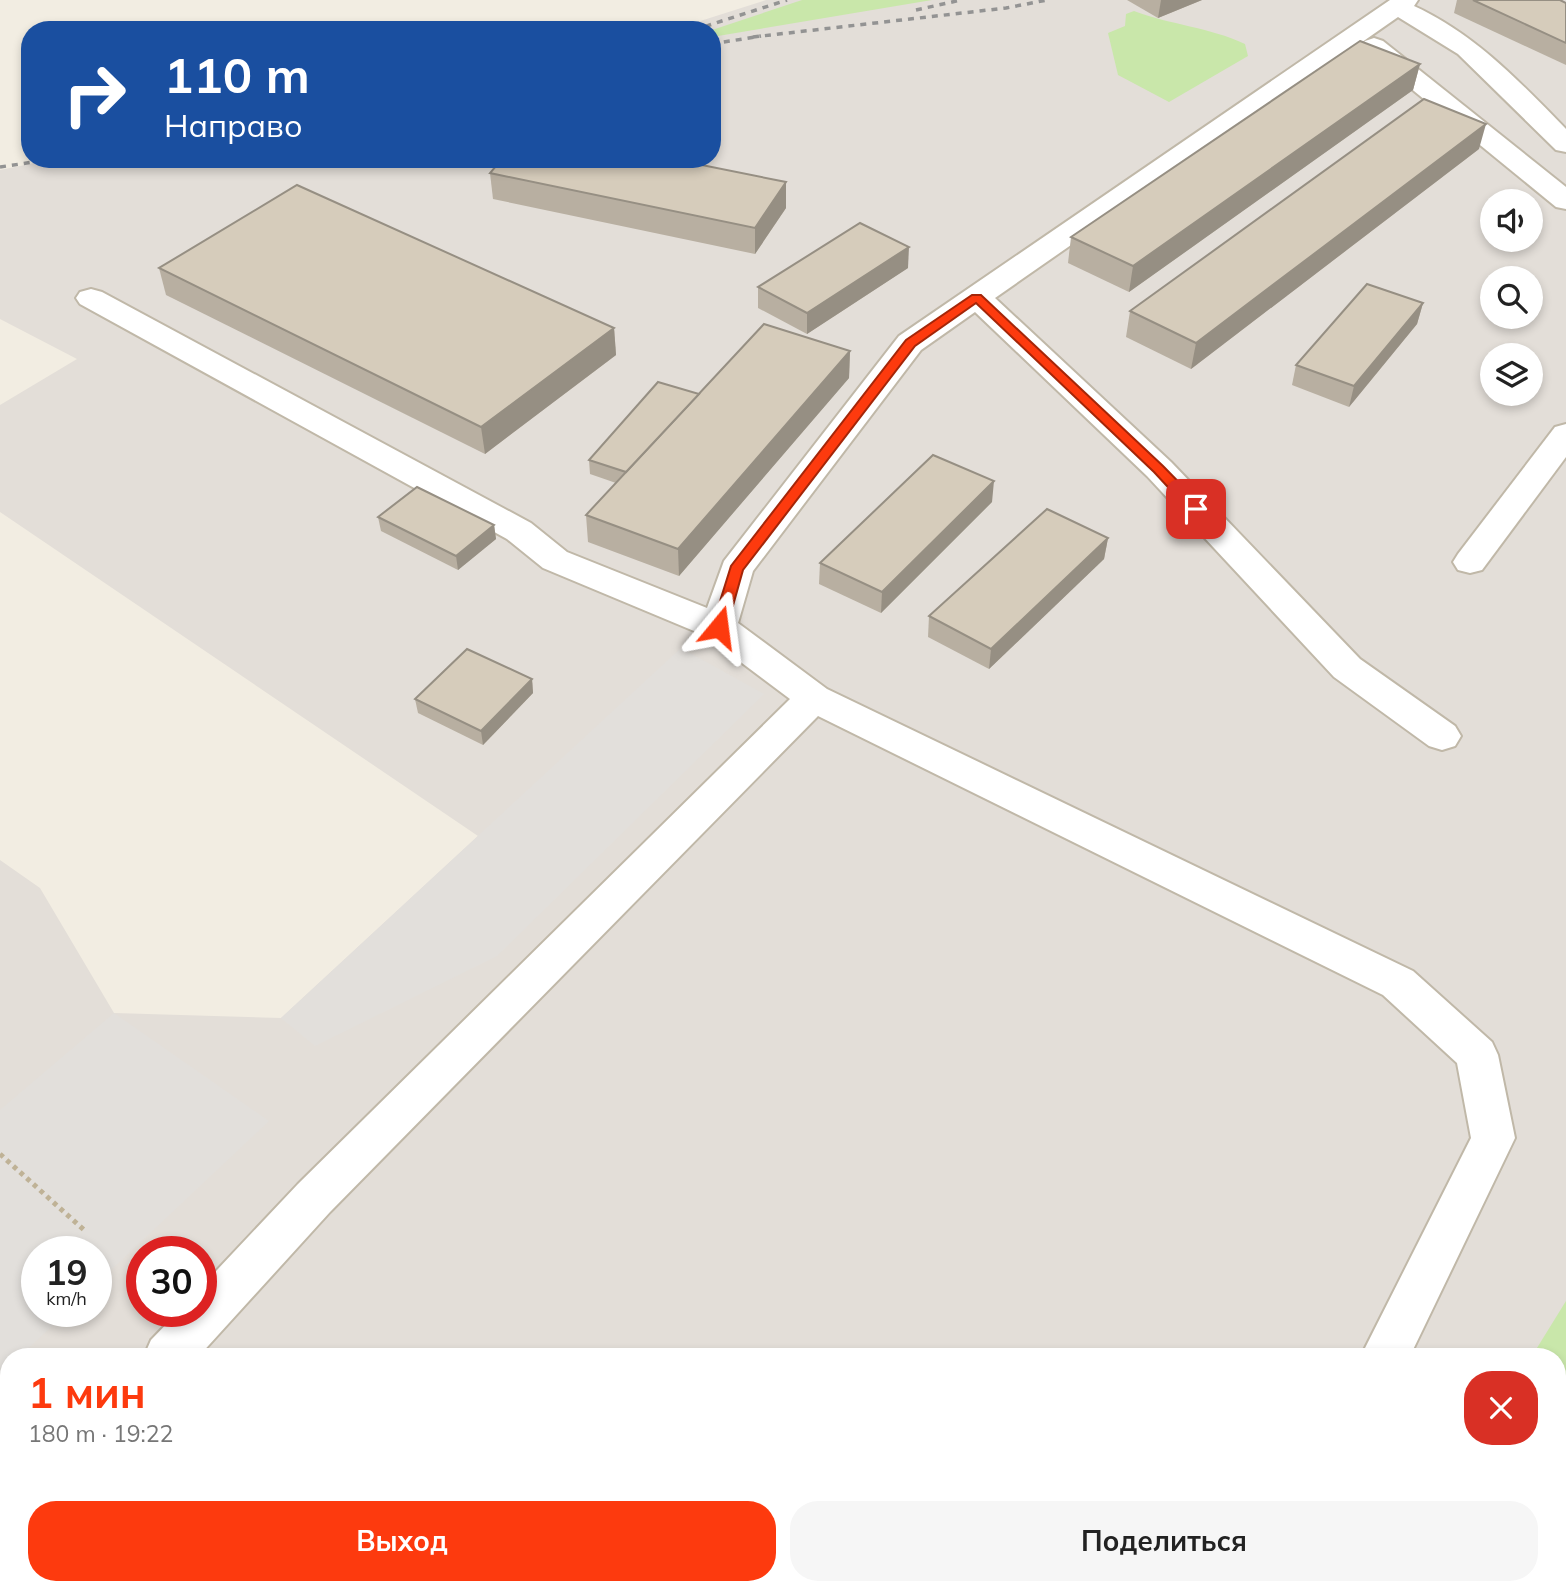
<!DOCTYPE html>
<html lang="ru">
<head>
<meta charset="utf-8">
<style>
	:root { --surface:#fff; --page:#f6f6f6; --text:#222; --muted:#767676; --accent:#fd3a0e }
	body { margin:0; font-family:Mulish,sans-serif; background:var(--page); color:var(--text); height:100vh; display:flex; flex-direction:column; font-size:26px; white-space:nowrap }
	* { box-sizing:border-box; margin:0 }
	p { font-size:23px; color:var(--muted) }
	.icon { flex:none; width:38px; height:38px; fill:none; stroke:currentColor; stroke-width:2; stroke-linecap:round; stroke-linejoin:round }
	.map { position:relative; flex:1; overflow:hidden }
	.drawer { position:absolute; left:0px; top:1348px; width:1566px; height:247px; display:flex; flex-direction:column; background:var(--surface); border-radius:28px 28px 0 0; box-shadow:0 4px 10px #0003 }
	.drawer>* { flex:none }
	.top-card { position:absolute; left:21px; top:21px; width:700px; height:147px; border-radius:28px; box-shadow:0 4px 10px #0003; background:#1a4fa0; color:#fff; overflow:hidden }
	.buttons { position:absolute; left:1480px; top:189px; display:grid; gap:14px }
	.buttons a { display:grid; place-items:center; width:63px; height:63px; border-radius:50%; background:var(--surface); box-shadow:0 4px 10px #0003; font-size:35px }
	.speed { position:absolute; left:21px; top:1236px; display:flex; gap:14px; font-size:35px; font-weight:700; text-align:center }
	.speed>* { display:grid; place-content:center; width:91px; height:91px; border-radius:50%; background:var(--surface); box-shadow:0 4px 10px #0003; line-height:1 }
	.speed small { font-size:18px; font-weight:400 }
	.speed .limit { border:10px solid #d22; background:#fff; color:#111 }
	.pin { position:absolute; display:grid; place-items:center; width:60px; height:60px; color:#fff; margin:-30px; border-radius:14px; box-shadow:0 4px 10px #0006 }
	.me { position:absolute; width:77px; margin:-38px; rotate:16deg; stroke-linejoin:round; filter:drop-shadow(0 0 5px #0008) }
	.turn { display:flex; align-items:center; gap:24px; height:147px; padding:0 28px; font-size:32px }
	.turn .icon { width:91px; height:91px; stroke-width:2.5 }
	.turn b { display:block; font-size:49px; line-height:60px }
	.round { display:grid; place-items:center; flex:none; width:74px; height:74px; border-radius:28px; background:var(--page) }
	.overview { display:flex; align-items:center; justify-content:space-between; height:119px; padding:0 28px }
	h1 { font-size:42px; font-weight:700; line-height:52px; color:var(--accent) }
	.primary-button { display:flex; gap:14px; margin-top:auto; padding:14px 28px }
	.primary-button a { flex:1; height:80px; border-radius:28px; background:var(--accent); color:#fff; font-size:28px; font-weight:700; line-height:80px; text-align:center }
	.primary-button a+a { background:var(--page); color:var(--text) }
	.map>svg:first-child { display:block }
	.industrial { fill:#e3ded8; fill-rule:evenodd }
	.green { fill:#c9e7aa }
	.parking { fill:#e2dfdb }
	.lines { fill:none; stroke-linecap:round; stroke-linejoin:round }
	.minor-casing { stroke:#c0b8a8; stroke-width:4 }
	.path { stroke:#bfb296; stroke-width:5; stroke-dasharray:4.5 4.5; stroke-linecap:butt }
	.minor { fill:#fff; fill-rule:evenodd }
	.rail { stroke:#939393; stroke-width:3.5; stroke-dasharray:6 6; stroke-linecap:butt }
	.wall { fill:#b8afa1 }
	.shaded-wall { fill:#968f83 }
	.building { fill:#d6ccbb; stroke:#968f83; stroke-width:2 }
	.route { fill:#fd3a0e; stroke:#a42609; stroke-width:2 }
</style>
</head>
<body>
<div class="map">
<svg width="1566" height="1594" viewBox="0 0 1566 1594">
	<rect width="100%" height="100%" fill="#f2ede2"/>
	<path class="industrial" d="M766,0H1566V1594H0V860L40,888L114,1013L281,1018L478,836L0,512V405L77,359L0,319V170L54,159H712V30H672ZM1493,201H1531V240H1493ZM1493,278H1531V317H1493ZM1493,355H1531V394H1493ZM37,1251H96V1311H37ZM142,1251H201V1311H142ZM9,1356H1558V1586H9Z"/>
	<g class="green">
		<path d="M802,0H932L712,37V30Z"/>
		<path d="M1134,11C1171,25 1209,27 1245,44L1248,56L1169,102L1118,75L1108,33L1125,26L1126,14Z"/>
		<path d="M1566,1301V1594H1384L1389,1586H1558V1356H1532Z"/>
	</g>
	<g class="parking">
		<path d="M681,648L764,694L497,956L315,1046L281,1018Z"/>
		<path d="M114,1013L269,1121L96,1284V1251H37V1311H68L20,1356H9V1367L0,1375V1110Z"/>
		<path d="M19,1586H287L296,1594H11Z"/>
	</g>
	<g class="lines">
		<defs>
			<g id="minor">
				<path d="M1390,0H1418L1414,6C1475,34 1520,82 1566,129V152L1556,150L1458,54L1398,17L995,298L1171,462L1360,659L1455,726L1461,736L1455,746L1442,750L1429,746L1334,677L1147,476L975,312L921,350L753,571L738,623L827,689L1413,971L1492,1042L1498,1055L1515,1138L1410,1356H1361L1471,1138L1457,1063L1383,995L818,716L330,1212L199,1356H144L151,1340L179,1311H201V1287L298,1184L790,699L706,636L543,568L507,539L80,304L76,298L80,292L91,289L102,292L531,523L567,552L707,608L724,561L899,336Z"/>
				<path d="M1374,38L1383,41L1566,187V209L1556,207L1365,51L1361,46L1365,41Z"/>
				<path d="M1566,424V457L1482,570L1470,573L1458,570L1453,562L1458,554L1555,427Z"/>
				<path d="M9,1507V1563L0,1566V1510Z"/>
				<path d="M1245,1586H1298L1295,1594H1242Z"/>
			</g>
		</defs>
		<use href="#minor" class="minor-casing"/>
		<path class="path" d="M0,1154L84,1230"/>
		<use href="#minor" class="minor"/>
		<g class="rail">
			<path d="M916,10L961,0"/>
			<path d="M694,30L787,0"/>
			<path d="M753,37L1006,8L1047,0"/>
			<path d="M712,44L761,36"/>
			<path d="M0,167L54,159"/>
		</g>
	</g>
	<g class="wall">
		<path d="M1127,0H1202L1158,18Z"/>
		<path d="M1457,0H1560L1566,3V65L1454,13Z"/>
		<path d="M1420,64L1413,90L1129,292L1068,263L1071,237Z"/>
		<path d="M1479,149L1191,369L1126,337L1130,311Z"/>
		<path d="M490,173L786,182V208L755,254L493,199Z"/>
		<path d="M159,268L614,328L616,355L485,454L166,295Z"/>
		<path d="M908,268L807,334L758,308V287Z"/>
		<path d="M1423,303L1417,324L1349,407L1292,385L1296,365Z"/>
		<path d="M850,351L849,378L679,576L588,542L586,515L616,483L590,474L589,460L699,394Z"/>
		<path d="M992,502L881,613L819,584L820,563Z"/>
		<path d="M378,517L494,525L496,539L458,570L381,531Z"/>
		<path d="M1108,538L1104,559L989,669L928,637L929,616Z"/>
		<path d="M532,679L533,693L483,745L418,713L415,699Z"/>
	</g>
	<g class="shaded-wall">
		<path d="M1161,0H1202L1158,18Z"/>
		<path d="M1420,64L1413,90L1129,292L1133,266Z"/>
		<path d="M1486,124L1479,149L1191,369L1196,343Z"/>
		<path d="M786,182V208L755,254V228Z"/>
		<path d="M909,247L908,268L807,334V313Z"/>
		<path d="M1423,303L1417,324L1349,407L1354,386Z"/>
		<path d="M614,328L616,355L485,454L481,427Z"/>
		<path d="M850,351L849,378L679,576L678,549Z"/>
		<path d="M994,481L992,502L881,613L882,592Z"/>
		<path d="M494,525L496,539L458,570L456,556Z"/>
		<path d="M1108,538L1104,559L989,669L991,649Z"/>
		<path d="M532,679L533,693L483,745L481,731Z"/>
	</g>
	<g class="building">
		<path d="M1473,0H1560L1566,3V43Z"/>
		<path d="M1360,41L1420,64L1133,266L1071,237Z"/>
		<path d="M1424,99L1486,124L1196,343L1130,311Z"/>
		<path d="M502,159H672L786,182L755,228L490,173Z"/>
		<path d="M297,185L614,328L481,427L159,268Z"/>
		<path d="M860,223L909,247L807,313L758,287Z"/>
		<path d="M1367,284L1423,303L1354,386L1296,365Z"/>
		<path d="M764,324L850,351L678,549L586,515Z"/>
		<path d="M658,382L699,394L626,472L589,460Z"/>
		<path d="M933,455L994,481L882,592L820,563Z"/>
		<path d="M417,487L494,525L456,556L378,517Z"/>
		<path d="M1047,509L1108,538L991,649L929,616Z"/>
		<path d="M467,649L532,679L481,731L415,699Z"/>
	</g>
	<path class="route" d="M972,295H981L1163,466L1201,505V512H1191L1154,472L976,303L915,346L743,570L727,627L725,631H714L712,627L731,566L906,340Z"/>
</svg>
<div class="buttons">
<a><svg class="icon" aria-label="sound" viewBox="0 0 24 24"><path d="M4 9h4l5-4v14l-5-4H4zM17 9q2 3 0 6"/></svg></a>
<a><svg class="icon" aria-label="search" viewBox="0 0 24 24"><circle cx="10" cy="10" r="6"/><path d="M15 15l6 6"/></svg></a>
<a><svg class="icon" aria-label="layers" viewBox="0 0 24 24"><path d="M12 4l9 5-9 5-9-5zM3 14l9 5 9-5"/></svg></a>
</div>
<div class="speed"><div>19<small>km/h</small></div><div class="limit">30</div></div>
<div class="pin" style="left:1196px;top:509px;background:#d93025"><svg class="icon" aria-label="arrive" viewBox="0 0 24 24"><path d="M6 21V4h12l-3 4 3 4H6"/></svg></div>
<svg class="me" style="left:719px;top:627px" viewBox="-20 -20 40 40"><path d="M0-17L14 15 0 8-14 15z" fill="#fd3a0e" stroke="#fff" stroke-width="4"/></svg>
<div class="top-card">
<div class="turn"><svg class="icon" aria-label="right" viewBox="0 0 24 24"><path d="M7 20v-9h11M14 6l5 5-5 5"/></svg><div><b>110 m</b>Направо</div></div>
</div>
<section class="drawer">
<div class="overview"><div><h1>1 мин</h1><p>180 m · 19:22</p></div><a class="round" style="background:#d93025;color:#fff"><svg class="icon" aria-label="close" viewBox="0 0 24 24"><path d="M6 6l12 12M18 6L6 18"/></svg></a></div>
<div class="primary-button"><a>Выход</a><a>Поделиться</a></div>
</section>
</div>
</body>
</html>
